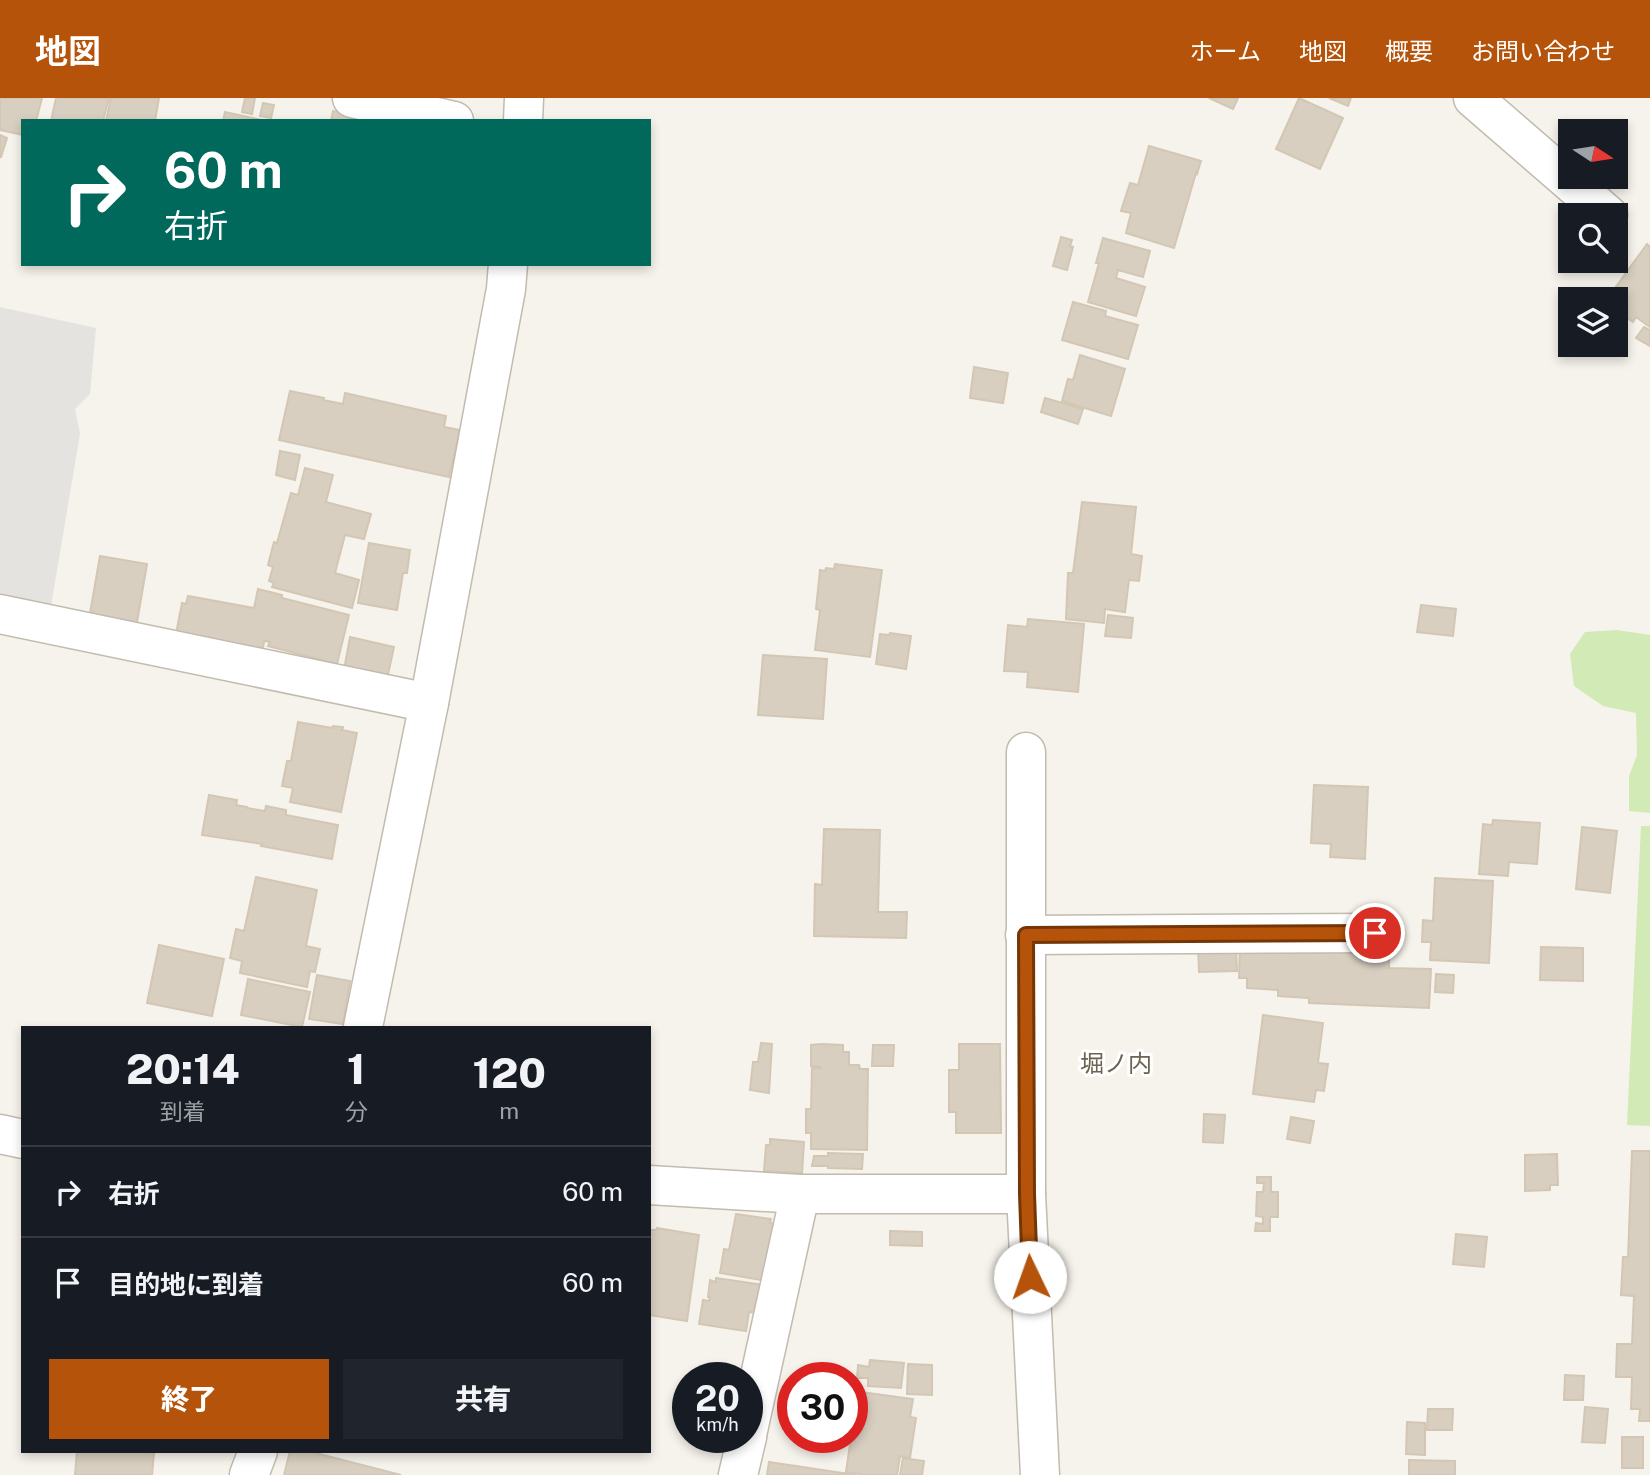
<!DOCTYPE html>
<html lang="ja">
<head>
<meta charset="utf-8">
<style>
	:root { --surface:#171b24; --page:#20242c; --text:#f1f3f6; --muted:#9ea1a6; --line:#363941; --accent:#b45309 }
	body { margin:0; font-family:"Public Sans","Noto Sans JP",sans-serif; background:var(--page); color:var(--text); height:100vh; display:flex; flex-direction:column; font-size:26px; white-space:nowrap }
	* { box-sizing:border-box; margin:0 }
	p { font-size:23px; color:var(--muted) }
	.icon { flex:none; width:38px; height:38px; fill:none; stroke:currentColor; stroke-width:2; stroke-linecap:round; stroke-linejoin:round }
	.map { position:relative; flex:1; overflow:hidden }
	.details { position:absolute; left:21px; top:928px; width:630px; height:427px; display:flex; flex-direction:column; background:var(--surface); border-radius:0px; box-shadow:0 4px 10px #0003 }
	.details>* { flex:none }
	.hud { position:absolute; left:21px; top:21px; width:630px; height:147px; border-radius:0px; box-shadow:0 4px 10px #0003; background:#00695c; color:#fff; overflow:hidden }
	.needle { width:46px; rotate:102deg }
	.buttons { position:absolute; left:1558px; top:21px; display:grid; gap:14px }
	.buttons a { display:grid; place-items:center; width:70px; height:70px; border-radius:0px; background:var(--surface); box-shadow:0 4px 10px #0003; font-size:35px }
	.speed { position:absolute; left:672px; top:1264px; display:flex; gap:14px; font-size:35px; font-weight:700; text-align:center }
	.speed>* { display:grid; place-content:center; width:91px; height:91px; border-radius:50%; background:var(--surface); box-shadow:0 4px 10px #0003; line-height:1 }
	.speed small { font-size:18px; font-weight:400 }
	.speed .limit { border:10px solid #d22; background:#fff; color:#111 }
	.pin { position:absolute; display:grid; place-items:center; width:60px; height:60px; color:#fff; margin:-30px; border:4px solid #fff; border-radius:50%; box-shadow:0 2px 7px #0007 }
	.me { position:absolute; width:77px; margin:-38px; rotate:357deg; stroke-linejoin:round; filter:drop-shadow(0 0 5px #0008) }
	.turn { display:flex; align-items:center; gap:24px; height:147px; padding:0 28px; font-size:32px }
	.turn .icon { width:91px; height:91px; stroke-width:2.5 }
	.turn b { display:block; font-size:49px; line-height:60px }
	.eta { display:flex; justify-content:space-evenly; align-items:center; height:119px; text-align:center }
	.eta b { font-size:42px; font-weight:800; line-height:49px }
	.cta { display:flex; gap:14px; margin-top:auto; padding:14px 28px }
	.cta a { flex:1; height:80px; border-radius:0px; background:var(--accent); color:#fff; font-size:28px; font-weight:800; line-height:80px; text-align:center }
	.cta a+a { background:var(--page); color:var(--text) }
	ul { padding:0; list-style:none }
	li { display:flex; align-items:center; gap:21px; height:91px; padding:0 28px; border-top:2px solid var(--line) }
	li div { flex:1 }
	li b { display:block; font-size:26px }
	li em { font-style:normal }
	header { display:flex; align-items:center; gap:42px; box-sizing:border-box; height:98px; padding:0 35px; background:var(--accent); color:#fff }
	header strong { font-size:33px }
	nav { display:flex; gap:38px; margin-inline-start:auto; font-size:24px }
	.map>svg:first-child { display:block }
	.green { fill:#d2eab5 }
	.parking { fill:#e5e3e0 }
	.building { fill:#d8cfc1; stroke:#d3c7b4; stroke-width:2 }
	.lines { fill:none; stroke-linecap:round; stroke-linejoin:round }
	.street-casing { stroke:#c2bbae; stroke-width:41 }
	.street { stroke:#fff; stroke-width:38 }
	.route-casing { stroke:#753606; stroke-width:18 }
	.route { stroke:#b45309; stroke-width:12 }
	.labels { text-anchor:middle; stroke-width:6; stroke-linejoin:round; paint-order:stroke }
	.neighbourhood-label { font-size:24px; fill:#6e6250; stroke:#fff }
</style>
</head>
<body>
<header>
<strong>地図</strong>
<nav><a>ホーム</a><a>地図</a><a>概要</a><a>お問い合わせ</a></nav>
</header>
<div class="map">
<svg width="1650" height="1377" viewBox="0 0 1650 1377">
	<rect width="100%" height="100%" fill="#f6f3ec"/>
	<g class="green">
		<path d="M1617,532L1650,537V715L1629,713V678L1637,657L1636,615L1603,608L1574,588L1570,556L1585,534Z"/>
		<path d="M1641,728H1650V1028L1627,1027Z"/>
	</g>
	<path class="parking" d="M0,209L96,230L90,296L75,311L80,336L50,514L0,506Z"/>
	<g class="building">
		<path d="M0,0H42L36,23H23V37L0,32Z"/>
		<path d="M56,0H109L103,23H51Z"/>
		<path d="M111,0H159L155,23H106Z"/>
		<path d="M245,0H255L252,16L242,14Z"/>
		<path d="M1209,0H1238L1233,11Z"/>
		<path d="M1299,0L1343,20L1320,71L1276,51Z"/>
		<path d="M1329,0H1351L1348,8Z"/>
		<path d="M263,5L274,7L271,20L260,18Z"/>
		<path d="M333,13L376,23H331Z"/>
		<path d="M225,14L266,23H223Z"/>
		<path d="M0,37L7,40L1,59H0Z"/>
		<path d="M1149,48L1201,63L1197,76L1196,75L1174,150L1126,135L1131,115L1121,113L1130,85L1138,87Z"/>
		<path d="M1061,139L1072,142L1070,148L1073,149L1067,172L1053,168Z"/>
		<path d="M1103,140L1150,153L1143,179L1118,172L1116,180L1145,189L1136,218L1088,204L1099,165H1096Z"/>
		<path d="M1647,146L1650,149V229L1636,219L1633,224L1615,212L1617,208L1615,207V201H1607Z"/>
		<path d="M1073,204L1106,213L1105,218L1138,227L1128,261L1062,242Z"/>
		<path d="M1644,229L1650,232V248L1636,240Z"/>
		<path d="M1080,257L1125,271L1111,318L1062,303L1068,281L1073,282Z"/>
		<path d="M974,269L1008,275L1003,305L970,300Z"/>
		<path d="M290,293L324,300L323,302L343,306L345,295L446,318L444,329L460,332L449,379L279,342Z"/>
		<path d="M1045,300L1083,311L1078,326L1041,314Z"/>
		<path d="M280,353L300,357L295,382L276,377Z"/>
		<path d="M305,370L333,377L326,404L371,416L364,441L345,437L335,475L359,482L352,510L272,489L274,485L269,483L273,469L268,467L274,444L277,445L291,395L298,397Z"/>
		<path d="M1082,404L1136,409L1131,456L1142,458L1139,483L1129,482L1125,514L1105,511L1104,525L1066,521L1068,475H1073Z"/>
		<path d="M369,445L410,452L407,475H403L397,512L358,505Z"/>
		<path d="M100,458L147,466L136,530L89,521Z"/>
		<path d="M835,466L882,472L870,559L815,552L820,512L816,511L820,472L825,473L826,470L834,471Z"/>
		<path d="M258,491L282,497V500L349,517L337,566L268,548L270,544L264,543L263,550L258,549L257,551L176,536L182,505L186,506L188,498L254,510Z"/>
		<path d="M1421,507L1456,511L1453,538L1417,534Z"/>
		<path d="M1108,517L1133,520L1131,540L1105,538Z"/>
		<path d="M1028,521L1084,526L1078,594L1027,589L1028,574L1004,573L1008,527L1027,529Z"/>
		<path d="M890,535L911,538L906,571L876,566L880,536L889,537Z"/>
		<path d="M350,539L394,549L387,581L344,572Z"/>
		<path d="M763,557L827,561L823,621L758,617Z"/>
		<path d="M298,624L332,630L333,628L343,629L342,632L357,635L341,714L290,704L293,690L282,688L287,663H291Z"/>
		<path d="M1314,687L1368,689L1365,761L1330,759L1331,746L1311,745Z"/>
		<path d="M209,697L237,702L236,707L247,709V710L265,713L266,708L286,712V717L338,727L332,761L261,748L262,746L202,737Z"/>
		<path d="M1493,722L1540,725L1537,766L1509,764L1508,778L1479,776L1483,726L1492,727Z"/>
		<path d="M1582,729L1617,733L1610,795L1576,791Z"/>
		<path d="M824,731L880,732L878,814H907L906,840L814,838L815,786L822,787Z"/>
		<path d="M256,779L317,792L306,848L320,851L315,874L310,873L307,889L240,875L242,863L230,860L236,831L244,833Z"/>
		<path d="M1435,780L1493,783L1489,865L1430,862L1431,844H1422L1423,822L1433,823Z"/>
		<path d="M1240,846L1389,851V870L1431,871L1429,910L1309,905V900L1278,898V892L1247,890V880H1239Z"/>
		<path d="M159,847L224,861L212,918L147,905Z"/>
		<path d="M1198,847H1236L1237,873L1199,874Z"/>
		<path d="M1541,849L1583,850V883L1540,882Z"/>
		<path d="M1436,876L1454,877L1453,895L1435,894Z"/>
		<path d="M317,877L350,883L343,926L309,921Z"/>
		<path d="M248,881L310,894L302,929L241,917Z"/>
		<path d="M1263,917L1323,925L1318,965L1328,966L1324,993L1316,992L1314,1004L1253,996Z"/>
		<path d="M761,945L772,946L769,995L750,992L753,964H758Z"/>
		<path d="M821,946L843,947V954H849V967H859L860,971H868L867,1052L811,1051V1035H806V1011H811L812,970H821V969L811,968V947Z"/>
		<path d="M959,946H1000L1001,1035H956V1014H949V972H959Z"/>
		<path d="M873,947H894L893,968H872Z"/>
		<path d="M1204,1016L1225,1017L1223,1045L1203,1044Z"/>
		<path d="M1291,1019L1314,1023L1310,1045L1287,1041Z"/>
		<path d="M770,1041L804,1044L802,1075L764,1073L766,1047H770Z"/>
		<path d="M1632,1053H1650V1323H1639L1640,1311H1631L1632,1279H1616L1617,1246H1632L1634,1198L1621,1197L1623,1159H1628Z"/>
		<path d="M828,1055L863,1056L862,1071L828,1070V1068H812L814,1058H828Z"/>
		<path d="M1557,1056L1558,1087H1550V1092L1525,1093V1057Z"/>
		<path d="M1257,1079H1271V1094H1278V1119H1270V1133H1255L1256,1125L1263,1126V1119L1256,1118L1257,1094H1263L1264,1085H1257Z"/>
		<path d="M736,1116L771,1121L770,1125L776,1126L767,1183L720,1175L724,1151L729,1152Z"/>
		<path d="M657,1130L699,1137L687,1223L649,1217V1132H656Z"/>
		<path d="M890,1133L922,1134V1148L890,1147Z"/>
		<path d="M1456,1136L1487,1139L1484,1169L1453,1166Z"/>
		<path d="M716,1180L764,1187L760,1215L749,1214L746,1233L699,1226L703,1202L709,1203L710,1199H708L710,1182L716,1184Z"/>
		<path d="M870,1262L904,1265L901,1290L868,1288V1280H857L858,1267L869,1269Z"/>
		<path d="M908,1266L932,1267V1297L907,1296Z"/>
		<path d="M1565,1277L1584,1278L1583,1302H1564Z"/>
		<path d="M861,1294L913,1301L910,1319L916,1320L910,1360L900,1358L897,1377H865L846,1374L851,1339H852V1329L856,1330Z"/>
		<path d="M1585,1309L1608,1311L1605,1345L1582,1344Z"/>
		<path d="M1428,1311H1453L1452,1332H1427Z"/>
		<path d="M1407,1324L1425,1325V1357L1406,1356Z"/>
		<rect x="1622" y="1339" width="21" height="31"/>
		<path d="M77,1353H140L154,1355L152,1377H75Z"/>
		<path d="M290,1353H308L401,1377H284Z"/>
		<path d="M903,1360L924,1363L922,1377H900Z"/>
		<path d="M1409,1362L1455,1363V1377H1409Z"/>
		<path d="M769,1364L856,1377H767Z"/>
	</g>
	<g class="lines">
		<defs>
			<g id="street">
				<path d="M352,0L454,23"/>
				<path d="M1473,0L1608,117"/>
				<path d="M523,23L524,0"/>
				<path d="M0,516L429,605"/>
				<path d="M1026,654V1096L1040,1377"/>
				<path d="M1025,837L1375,835"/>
				<path d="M363,929L429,605L506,191L508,166"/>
				<path d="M0,1036L23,1041"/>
				<path d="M649,1087L800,1096H1026"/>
				<path d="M747,1337L800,1096"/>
				<path d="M249,1377L258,1353"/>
				<path d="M738,1377L747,1339"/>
			</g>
		</defs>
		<use href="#street" class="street-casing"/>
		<use href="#street" class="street"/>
	</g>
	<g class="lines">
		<defs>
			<path id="route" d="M1030,1179L1027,1096L1026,837L1375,835"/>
		</defs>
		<use href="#route" class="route-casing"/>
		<use href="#route" class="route"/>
	</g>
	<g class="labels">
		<g class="neighbourhood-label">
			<text x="1116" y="974">堀ノ内</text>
		</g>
	</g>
</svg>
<div class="buttons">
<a><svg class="needle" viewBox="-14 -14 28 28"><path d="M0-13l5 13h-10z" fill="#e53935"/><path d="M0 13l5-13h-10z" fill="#9ea1a6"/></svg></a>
<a><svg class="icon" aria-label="search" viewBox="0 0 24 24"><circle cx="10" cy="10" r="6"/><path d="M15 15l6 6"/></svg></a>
<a><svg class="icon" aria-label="layers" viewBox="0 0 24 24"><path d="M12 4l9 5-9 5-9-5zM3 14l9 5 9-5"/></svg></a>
</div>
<div class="speed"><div>20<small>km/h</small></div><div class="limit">30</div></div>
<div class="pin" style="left:1375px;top:835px;background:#d93025"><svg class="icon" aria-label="arrive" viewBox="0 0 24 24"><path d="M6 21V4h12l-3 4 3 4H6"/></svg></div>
<svg class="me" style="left:1030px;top:1179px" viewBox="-20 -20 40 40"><circle r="19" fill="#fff"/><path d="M0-13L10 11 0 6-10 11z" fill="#b45309"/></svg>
<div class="hud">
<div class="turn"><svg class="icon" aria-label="right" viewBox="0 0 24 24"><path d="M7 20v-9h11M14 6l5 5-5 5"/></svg><div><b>60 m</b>右折</div></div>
</div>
<section class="details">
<div class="eta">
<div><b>20:14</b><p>到着</p></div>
<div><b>1</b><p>分</p></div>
<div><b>120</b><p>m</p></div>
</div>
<ul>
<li><svg class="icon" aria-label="right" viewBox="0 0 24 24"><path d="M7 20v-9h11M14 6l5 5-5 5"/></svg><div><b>右折</b></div><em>60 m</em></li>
<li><svg class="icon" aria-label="arrive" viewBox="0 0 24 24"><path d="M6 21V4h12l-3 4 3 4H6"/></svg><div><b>目的地に到着</b></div><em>60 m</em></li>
</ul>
<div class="cta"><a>終了</a><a>共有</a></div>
</section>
</div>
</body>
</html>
